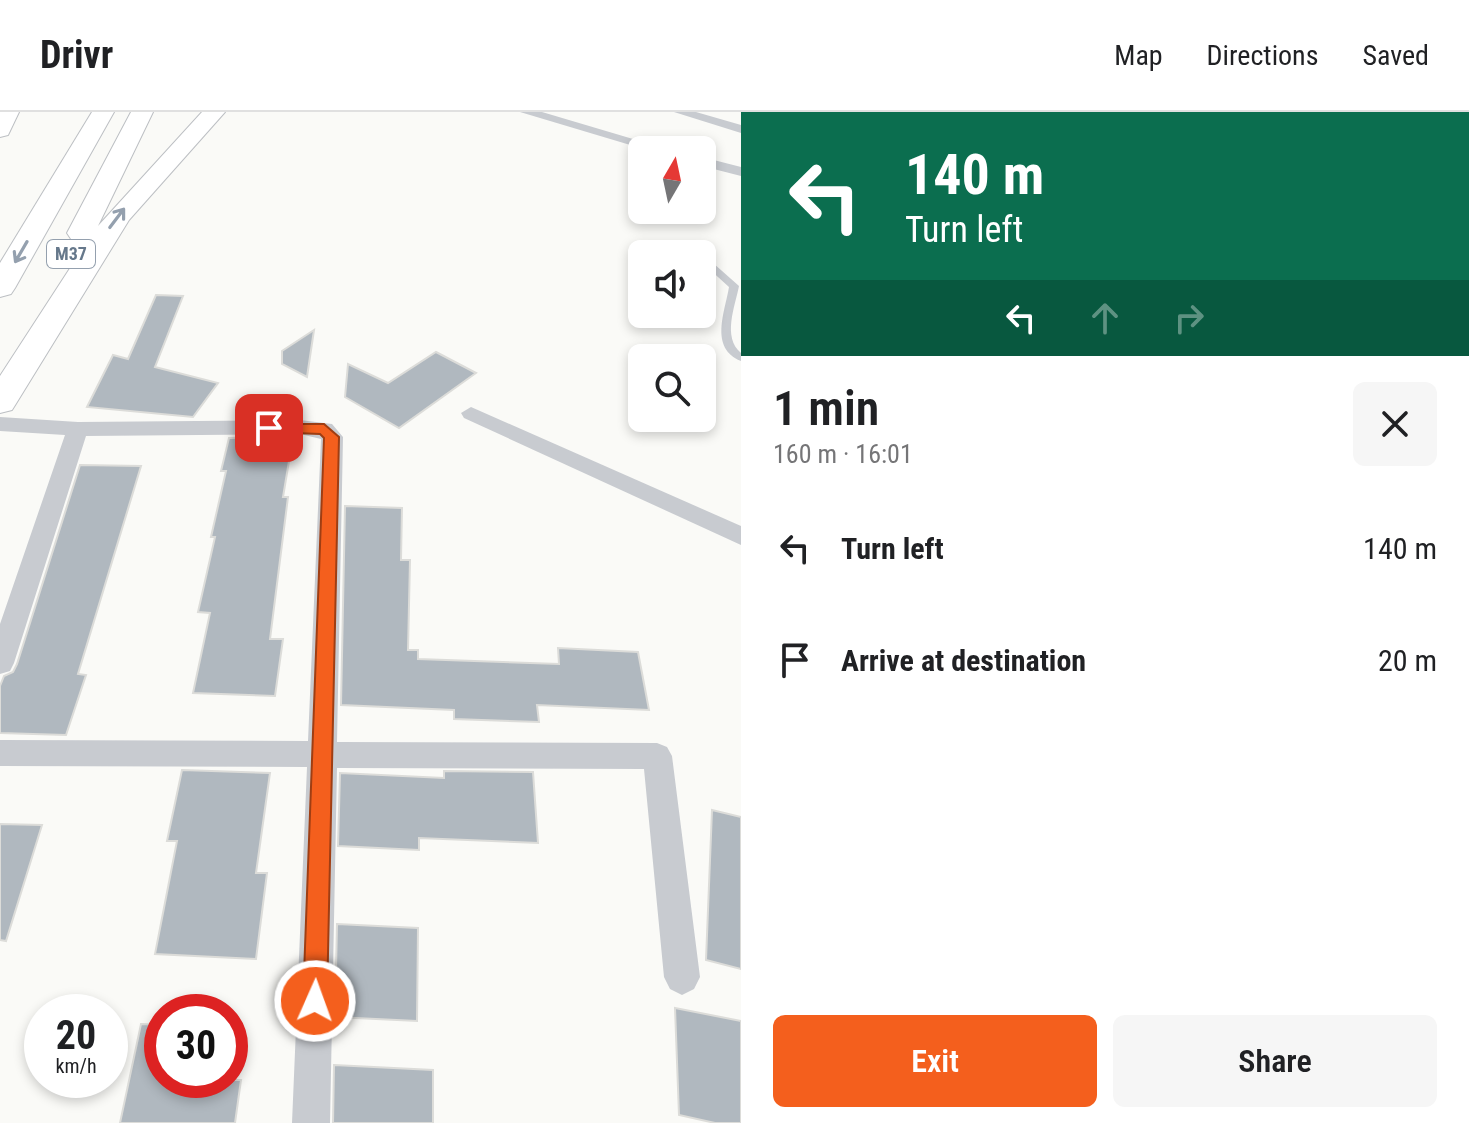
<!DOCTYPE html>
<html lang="en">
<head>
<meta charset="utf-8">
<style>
	:root { --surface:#fff; --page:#f6f6f6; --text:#202124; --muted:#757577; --line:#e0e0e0; --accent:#f45f1d }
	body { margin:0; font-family:"Roboto Condensed",sans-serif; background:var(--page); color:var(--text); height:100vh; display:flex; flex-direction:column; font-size:30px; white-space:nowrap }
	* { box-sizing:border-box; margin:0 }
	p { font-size:26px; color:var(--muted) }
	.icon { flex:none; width:44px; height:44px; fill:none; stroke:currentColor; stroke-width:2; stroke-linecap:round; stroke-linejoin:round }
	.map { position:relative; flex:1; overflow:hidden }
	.side { display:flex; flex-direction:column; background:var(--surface); width:728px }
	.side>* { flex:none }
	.banner { background:#0b6e4f; color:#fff; overflow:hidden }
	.needle { width:52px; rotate:9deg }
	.controls { position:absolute; left:628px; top:24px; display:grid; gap:16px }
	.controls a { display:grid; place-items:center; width:88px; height:88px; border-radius:12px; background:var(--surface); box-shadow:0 4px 12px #0003; font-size:40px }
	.speed { position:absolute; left:24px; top:882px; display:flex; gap:16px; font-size:40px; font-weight:700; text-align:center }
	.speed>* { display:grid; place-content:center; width:104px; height:104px; border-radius:50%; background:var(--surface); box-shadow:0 4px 12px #0003; line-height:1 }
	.speed small { font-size:20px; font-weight:400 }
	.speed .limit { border:12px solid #d22; background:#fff; color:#111 }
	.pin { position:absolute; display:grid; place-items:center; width:68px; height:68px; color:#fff; margin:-34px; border-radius:16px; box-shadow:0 4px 12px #0006 }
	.me { position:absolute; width:88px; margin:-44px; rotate:2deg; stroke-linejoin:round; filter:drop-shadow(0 0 6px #0008) }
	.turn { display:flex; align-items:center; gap:28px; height:168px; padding:0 32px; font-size:36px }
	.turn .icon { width:104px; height:104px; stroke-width:2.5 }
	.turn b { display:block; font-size:56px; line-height:68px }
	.lanes { display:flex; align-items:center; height:76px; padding:0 32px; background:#0003; justify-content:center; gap:40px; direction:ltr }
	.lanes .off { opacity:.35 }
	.round { display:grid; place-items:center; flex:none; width:84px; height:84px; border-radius:12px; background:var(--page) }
	.headline { display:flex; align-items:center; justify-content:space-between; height:136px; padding:0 32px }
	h1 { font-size:48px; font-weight:600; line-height:60px }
	.primary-button { display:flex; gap:16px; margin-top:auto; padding:16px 32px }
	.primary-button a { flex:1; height:92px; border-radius:12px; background:var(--accent); color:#fff; font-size:32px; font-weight:600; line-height:92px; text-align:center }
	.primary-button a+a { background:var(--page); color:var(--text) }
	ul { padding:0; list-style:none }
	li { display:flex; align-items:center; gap:24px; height:112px; padding:0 32px }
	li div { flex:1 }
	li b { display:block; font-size:30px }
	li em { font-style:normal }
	header { display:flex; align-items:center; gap:48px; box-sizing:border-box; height:112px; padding:0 40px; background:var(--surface); border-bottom:2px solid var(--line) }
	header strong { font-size:38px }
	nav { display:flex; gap:44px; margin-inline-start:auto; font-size:28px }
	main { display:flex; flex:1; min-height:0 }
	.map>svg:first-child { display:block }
	.building { fill:#b0b8bf; stroke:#dcdcd9; stroke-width:2 }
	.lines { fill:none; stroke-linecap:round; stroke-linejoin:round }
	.highway-casing { stroke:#bcbfc3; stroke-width:2 }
	.lane { fill:#c8cbd0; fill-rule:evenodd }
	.street { fill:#c8cbd0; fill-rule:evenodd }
	.highway { fill:#fff; fill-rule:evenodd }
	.oneway { stroke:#94a0ae }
	.route { fill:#f45f1d; stroke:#9f3e13; stroke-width:2 }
	.labels { text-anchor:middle; stroke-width:8; stroke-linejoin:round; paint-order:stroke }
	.shield { fill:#fff; stroke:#94a0ae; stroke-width:2 }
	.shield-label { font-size:18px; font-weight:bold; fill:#66788b }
</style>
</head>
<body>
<header>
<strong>Drivr</strong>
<nav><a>Map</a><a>Directions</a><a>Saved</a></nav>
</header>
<main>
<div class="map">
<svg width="741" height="1011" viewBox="0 0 741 1011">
	<rect width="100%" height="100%" fill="#fafaf7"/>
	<g class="building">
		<path d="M156,183L183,184L155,255L218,271L193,305L87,295L113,243L128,247Z"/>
		<path d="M314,218L307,265L282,252V239Z"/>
		<path d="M436,240L476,261L399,316L345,285L348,252L388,271Z"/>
		<path d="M293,325L283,385H288L270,527H283L275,584L193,581L210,501L198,500L215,425H211L226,359H221L229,326Z"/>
		<path d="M80,353L141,354L78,562L86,563L66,623L0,621V574L4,564L13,560L17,552Z"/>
		<path d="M345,394L402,396L401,448H410L408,538H418V547L559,552L558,536L638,540L649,598L537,593L539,610L454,607V598L341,593Z"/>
		<path d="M182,658L270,661L256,761H267L256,847L155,842L177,729H167Z"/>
		<path d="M444,659L533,660L538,731L419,726V738L338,734L340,661L444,666Z"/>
		<path d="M712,698L741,705V857L706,848Z"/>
		<path d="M0,712L42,713L6,829L0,828Z"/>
		<path d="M337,812L418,816L417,909L335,905Z"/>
		<path d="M675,896L741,909V1011H715L679,1003Z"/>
		<path d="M141,912L162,913V968H241L235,1011H120Z"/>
		<path d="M334,953L433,958V1011H333Z"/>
	</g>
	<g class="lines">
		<defs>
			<g id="highway">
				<path d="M0,0H19L8,23L0,25Z"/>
				<path d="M92,0H114L15,176L11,182L0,185V151Z"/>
				<path d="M131,0H153L98,114L202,0H225L129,108L17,290L12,298L0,301V264L89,127H71L67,121Z"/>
			</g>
		</defs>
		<use href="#highway" class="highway-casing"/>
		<path class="lane" d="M707,151H713L739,174C735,195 722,225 741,241V249C709,236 725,200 729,175L707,155Z"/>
		<g class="street">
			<path d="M520,0H542L670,38H647Z"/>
			<path d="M674,0H696L741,13V21Z"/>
			<path d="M702,45L741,55V64L702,54Z"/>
			<path d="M471,295L741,414V433L464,306L461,301Z"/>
			<path d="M0,305L78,310L300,308L332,312L343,325L337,630L657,631L667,635L672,644L700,865L694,877L682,883L670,877L664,865L644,657L337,656L330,1011H292L307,655L0,654V628L308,629L321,327L300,322L86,324L14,551L10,559L0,562V512L65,323L0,319Z"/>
		</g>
		<use href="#highway" class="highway"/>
	</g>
	<defs><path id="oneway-shaft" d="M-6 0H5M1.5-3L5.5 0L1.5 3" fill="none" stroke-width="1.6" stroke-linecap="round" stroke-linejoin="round" transform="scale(2)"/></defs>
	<g class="oneway">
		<use href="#oneway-shaft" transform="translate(117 106) rotate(-53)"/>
		<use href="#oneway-shaft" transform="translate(21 140) rotate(120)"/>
	</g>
	<path class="route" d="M264,312H324L339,325L327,889L324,897L315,901L306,897L303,889L324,326L320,322L269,320L261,316Z"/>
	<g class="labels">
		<rect class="shield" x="47" y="128" width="48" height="28" rx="6"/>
		<g class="shield-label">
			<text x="71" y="148">M37</text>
		</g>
	</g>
</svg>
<div class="controls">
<a><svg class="needle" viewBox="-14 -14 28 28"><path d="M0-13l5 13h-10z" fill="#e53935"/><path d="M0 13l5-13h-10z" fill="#757577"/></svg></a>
<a><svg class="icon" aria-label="sound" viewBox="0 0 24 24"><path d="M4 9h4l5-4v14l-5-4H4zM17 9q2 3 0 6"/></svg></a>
<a><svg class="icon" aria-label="search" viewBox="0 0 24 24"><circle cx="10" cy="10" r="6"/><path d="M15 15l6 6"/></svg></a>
</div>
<div class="speed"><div>20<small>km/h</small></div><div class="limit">30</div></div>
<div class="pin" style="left:269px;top:316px;background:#d93025"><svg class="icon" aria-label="arrive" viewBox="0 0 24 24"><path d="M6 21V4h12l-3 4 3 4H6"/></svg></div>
<svg class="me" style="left:315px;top:889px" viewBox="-20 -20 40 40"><circle r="17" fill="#f45f1d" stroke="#fff" stroke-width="3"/><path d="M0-11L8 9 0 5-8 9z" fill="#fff"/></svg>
</div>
<section class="side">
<div class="banner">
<div class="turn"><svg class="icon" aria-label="left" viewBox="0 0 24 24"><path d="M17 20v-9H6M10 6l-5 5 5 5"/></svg><div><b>140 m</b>Turn left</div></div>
<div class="lanes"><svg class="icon" aria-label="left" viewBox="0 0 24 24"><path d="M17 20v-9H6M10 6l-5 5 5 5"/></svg><svg class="icon off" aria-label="ahead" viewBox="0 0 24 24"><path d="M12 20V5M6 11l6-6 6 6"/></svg><svg class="icon off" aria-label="right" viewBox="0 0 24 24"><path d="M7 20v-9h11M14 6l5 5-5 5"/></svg></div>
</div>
<div class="headline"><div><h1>1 min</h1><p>160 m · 16:01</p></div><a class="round"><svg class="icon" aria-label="close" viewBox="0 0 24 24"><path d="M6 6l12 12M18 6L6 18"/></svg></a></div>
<ul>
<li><svg class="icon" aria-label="left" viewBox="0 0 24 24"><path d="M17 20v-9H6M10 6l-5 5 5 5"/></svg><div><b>Turn left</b></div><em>140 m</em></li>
<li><svg class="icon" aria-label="arrive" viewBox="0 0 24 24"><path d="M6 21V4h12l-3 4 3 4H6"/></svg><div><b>Arrive at destination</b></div><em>20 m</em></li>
</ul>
<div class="primary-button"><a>Exit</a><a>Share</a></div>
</section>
</main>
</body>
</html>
